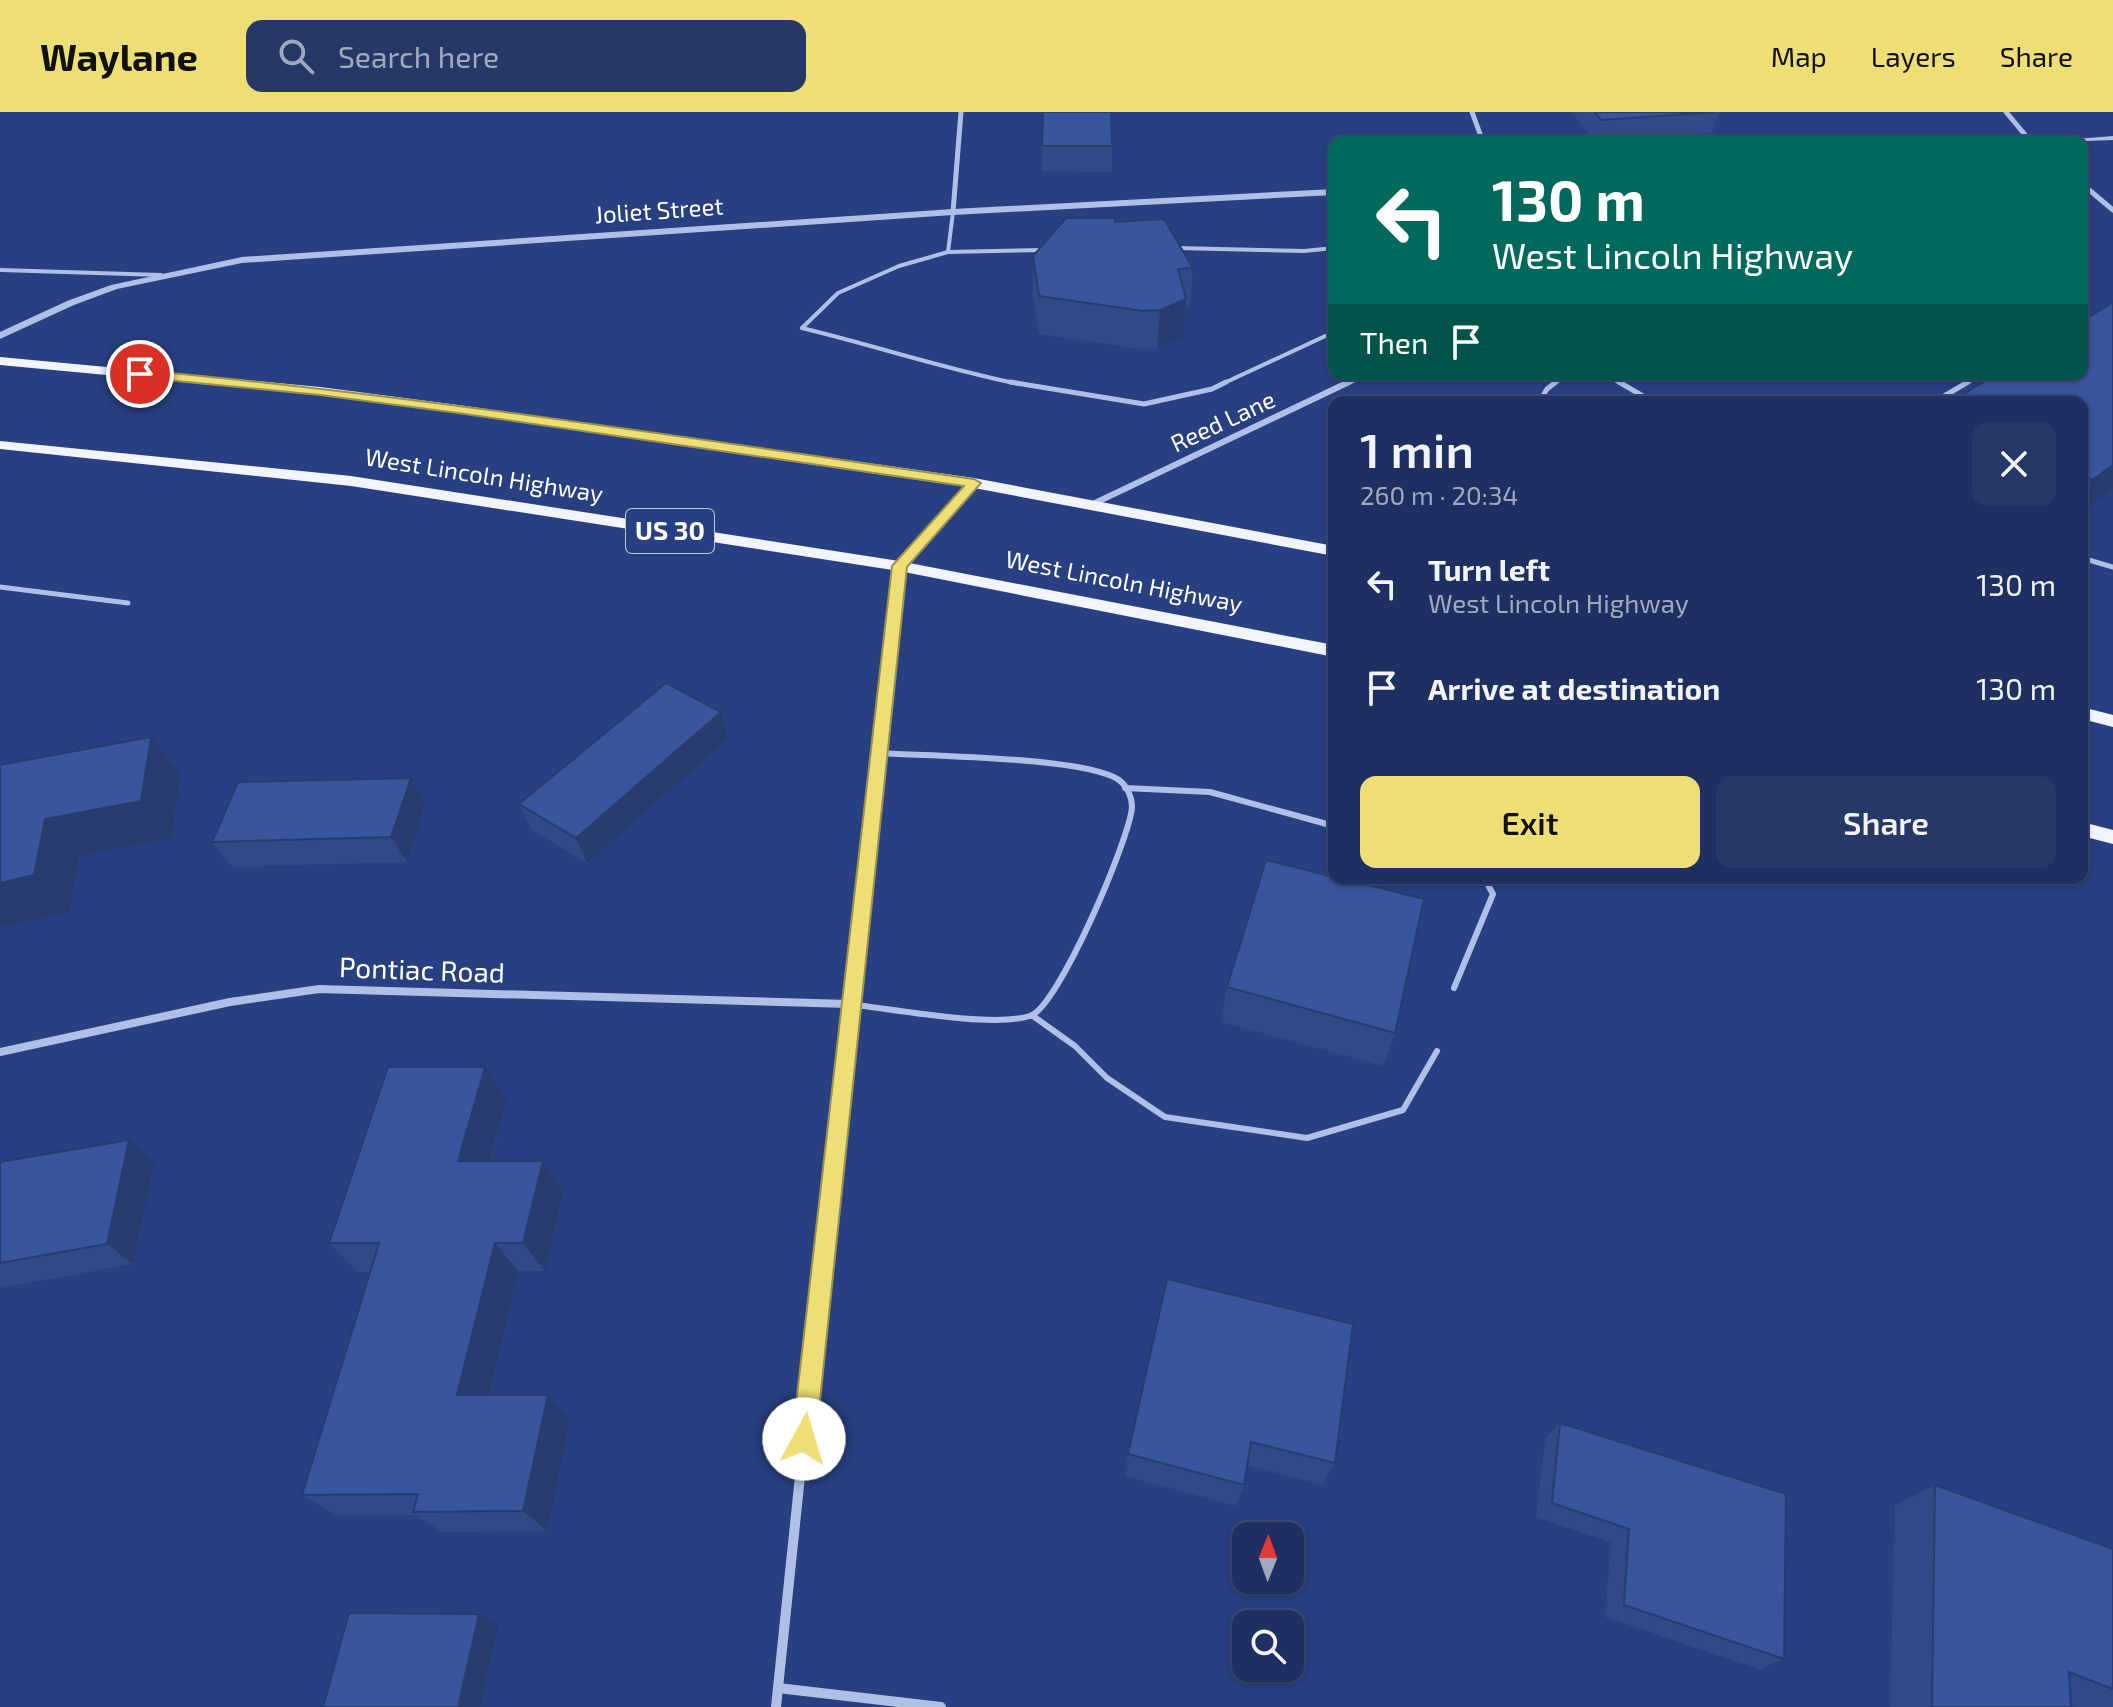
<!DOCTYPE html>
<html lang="en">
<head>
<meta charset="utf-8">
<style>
	:root { --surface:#1e3061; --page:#263867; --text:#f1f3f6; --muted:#a1a9bd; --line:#3c4b76; --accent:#eddf76 }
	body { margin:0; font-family:"Exo 2",sans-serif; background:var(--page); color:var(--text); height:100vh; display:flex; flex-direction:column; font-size:30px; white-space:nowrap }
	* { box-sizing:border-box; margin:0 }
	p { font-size:26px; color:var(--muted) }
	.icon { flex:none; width:44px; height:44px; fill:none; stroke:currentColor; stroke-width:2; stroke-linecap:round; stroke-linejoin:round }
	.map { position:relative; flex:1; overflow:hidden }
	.side { position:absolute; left:1328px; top:284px; width:760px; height:488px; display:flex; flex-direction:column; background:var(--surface); border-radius:16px; box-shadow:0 2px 6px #0004,0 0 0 2px var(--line) }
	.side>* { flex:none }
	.hud { position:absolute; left:1328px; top:24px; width:760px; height:244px; border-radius:16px; box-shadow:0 2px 6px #0004,0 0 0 2px var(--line); background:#00695c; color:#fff; overflow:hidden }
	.needle { width:52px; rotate:1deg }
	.buttons { position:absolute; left:1232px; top:1410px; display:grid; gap:16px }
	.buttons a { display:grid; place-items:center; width:72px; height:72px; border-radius:16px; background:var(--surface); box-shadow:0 2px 6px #0004,0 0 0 2px var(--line); font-size:40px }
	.pin { position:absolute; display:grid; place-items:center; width:68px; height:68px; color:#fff; margin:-34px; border:4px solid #fff; border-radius:50%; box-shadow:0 2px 8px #0007 }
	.me { position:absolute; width:88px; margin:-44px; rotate:6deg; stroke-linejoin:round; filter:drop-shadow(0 0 6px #0008) }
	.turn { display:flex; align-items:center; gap:28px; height:168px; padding:0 32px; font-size:36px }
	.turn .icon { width:104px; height:104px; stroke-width:2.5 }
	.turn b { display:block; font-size:56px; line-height:68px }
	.then { display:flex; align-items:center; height:76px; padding:0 32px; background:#0003; gap:16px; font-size:30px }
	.round { display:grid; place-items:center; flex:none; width:84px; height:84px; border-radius:16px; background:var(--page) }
	.headline { display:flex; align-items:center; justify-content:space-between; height:136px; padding:0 32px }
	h1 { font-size:48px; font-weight:600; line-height:60px }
	.cta { display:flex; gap:16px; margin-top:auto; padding:16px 32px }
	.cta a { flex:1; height:92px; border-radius:16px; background:var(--accent); color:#111; font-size:32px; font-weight:600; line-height:92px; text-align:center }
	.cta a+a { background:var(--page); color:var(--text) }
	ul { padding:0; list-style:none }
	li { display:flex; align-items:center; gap:24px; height:104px; padding:0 32px }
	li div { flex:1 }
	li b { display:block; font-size:30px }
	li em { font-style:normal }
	header { display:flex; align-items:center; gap:48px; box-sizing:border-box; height:112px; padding:0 40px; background:var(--accent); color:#111 }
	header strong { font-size:38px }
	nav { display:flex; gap:44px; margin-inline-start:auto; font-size:28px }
	.search { width:560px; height:72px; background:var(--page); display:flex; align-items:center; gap:20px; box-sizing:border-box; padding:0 28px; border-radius:16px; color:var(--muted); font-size:30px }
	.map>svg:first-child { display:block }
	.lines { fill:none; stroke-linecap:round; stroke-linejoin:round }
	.service-far2 { stroke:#b0bfe6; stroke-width:4 }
	.service-far1 { stroke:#b0bfe6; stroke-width:5 }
	.service { stroke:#b0bfe6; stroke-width:6 }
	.minor-far3 { stroke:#b0bfe6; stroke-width:5 }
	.minor-far2 { stroke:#b0bfe6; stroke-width:6 }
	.minor-far1 { stroke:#b0bfe6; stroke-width:8 }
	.minor { stroke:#b0bfe6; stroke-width:10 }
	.tertiary { fill:#b0bfe6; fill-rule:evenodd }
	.primary { fill:#f1f3fd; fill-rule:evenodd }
	.wall { fill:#314987 }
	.shaded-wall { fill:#283c6e }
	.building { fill:#39559d; stroke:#283c6e; stroke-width:2 }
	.route { fill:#eddf76; stroke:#9a914d; stroke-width:2 }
	.labels { text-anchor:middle; stroke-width:8; stroke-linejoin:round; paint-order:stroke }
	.far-street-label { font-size:24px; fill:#fff; stroke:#284081 }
	.shield { fill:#284081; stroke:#bec6d9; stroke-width:2 }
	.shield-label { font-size:26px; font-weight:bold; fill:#fff }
	.street-label { font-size:28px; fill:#fff; stroke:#284081 }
</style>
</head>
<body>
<header>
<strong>Waylane</strong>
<div class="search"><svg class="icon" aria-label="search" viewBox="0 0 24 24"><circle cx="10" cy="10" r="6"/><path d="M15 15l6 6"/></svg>Search here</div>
<nav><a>Map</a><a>Layers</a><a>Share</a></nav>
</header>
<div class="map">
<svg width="2113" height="1595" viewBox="0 0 2113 1595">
	<rect width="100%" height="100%" fill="#284081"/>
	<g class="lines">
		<g class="service-far2">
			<path d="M1176,136L1304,139L1334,136"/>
			<path d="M948,140L1044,138"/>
			<path d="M0,158L161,163"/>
			<path d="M802,216C876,234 945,257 1019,272"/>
			<path d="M802,216L838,181L899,154L948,140L953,100"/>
			<path d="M1604,262L1622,272"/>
			<path d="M1222,272L1334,220"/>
			<path d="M1553,272L1568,262"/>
			<path d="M1964,272L1982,262"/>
		</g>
		<g class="service-far1">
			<path d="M1010,270L1144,292L1212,277L1226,270"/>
			<path d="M1619,270L1653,290"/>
			<path d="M1539,290L1547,277L1556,270"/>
			<path d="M1934,290L1968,270"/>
			<path d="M2082,446L2113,455"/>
			<path d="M0,475L128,491"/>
		</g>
		<g class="service">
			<path d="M1125,676L1210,680L1334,714"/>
			<path d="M1454,876L1493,782L1484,766"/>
			<path d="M849,892C892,897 992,916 1030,904C1058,896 1130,726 1132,695C1132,685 1127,674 1119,668C1086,645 927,644 879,641"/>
			<path d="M1033,904L1075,934L1107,966L1165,1005L1307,1026L1403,998L1437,939"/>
		</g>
		<g class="minor-far3">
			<path d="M1472,0L1483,30"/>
			<path d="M2006,0L2031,30"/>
			<path d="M2082,72L2113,98"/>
			<path d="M953,100L961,0"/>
			<path d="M1345,272L1367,262"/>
		</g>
		<g class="minor-far2">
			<path d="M1095,391L1349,270"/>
			<path d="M881,615L899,454L974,371"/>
		</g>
		<g class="minor-far1">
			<path d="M0,940L230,890L319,877L849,892"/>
			<path d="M833,1049L881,613"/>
		</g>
		<g class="minor">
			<path d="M778,1576L941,1595"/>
			<path d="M776,1595L833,1047"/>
		</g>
		<g class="tertiary">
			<path d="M2113,24V28L2060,30L2064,28Z"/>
			<path d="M1334,77V83L953,103L242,151L117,177L74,193L0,227V220L67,189L111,173L242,145L953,97Z"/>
		</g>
		<g class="primary">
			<path d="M0,245L320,275L458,293L974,366L1334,434V444L974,376L458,301L320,283L0,253Z"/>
			<path d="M0,329L351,364L899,449L1334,533V545L899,459L351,374L0,337Z"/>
			<path d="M2082,595L2113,603V615L2082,607Z"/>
			<path d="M2082,710L2113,718V732L2082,724Z"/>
		</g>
	</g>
	<g class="wall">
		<path d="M1571,0H1719L1712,21L1595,29Z"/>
		<path d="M1042,34H1112V60L1042,59Z"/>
		<path d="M1115,110L1193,156L1190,194L1185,195L1183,225L1157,236L1141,237L1039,222L1033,182V144Z"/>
		<path d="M2113,190V377L2082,399V290Z"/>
		<path d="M728,627L587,751L532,718L519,692Z"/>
		<path d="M425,692L407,750L232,755L212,730Z"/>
		<path d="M1227,875L1395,921L1383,954L1221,910Z"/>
		<path d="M506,988L490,1049H543L563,1080L545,1159H518L489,1283H548L570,1307L547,1419L442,1420L416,1403H336L302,1383L370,1160H358L329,1131Z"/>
		<path d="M0,1050H154L133,1152L0,1176Z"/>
		<path d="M1167,1167L1335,1351L1322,1373L1247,1353L1244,1373L1236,1394L1125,1364L1128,1342Z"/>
		<path d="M1560,1311L1784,1547L1760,1557L1605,1505L1611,1430L1536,1405L1545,1327Z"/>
		<path d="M1935,1373L2113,1437V1595H2077L2071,1593V1595H1890L1895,1393Z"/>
	</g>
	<g class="shaded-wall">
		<path d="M1186,187L1183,225L1157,236L1160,198Z"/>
		<path d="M2113,353V377L2082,399V382L2092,368Z"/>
		<path d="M721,600L728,627L587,751L576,726Z"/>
		<path d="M151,625L180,663L171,726L79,744L69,800L0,815V771L45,707Z"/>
		<path d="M411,666L425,692L407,750L391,725Z"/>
		<path d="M485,955L506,988L481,1080L458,1049Z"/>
		<path d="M129,1028L154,1050L133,1152L107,1132Z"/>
		<path d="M543,1049L563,1080L545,1159L523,1131Z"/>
		<path d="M495,1131L518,1159L483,1307L457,1283Z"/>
		<path d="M548,1283L570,1307L547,1419L523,1399Z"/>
		<path d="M479,1502L498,1513L480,1595H458Z"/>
	</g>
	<g class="building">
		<path d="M1043,0H1111L1112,34H1042Z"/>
		<path d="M1595,0H1716L1601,8Z"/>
		<path d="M1066,106H1115V110L1164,107L1193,156L1178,157L1186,187L1160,198L1143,199L1039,184L1033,144Z"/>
		<path d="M2113,190V353L2092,368L2082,363V290H1951L1996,262H2082V209Z"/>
		<path d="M666,571L721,600L576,726L519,692Z"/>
		<path d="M151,625L141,689L45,707L34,763L0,771V653Z"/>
		<path d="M411,666L391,725L212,730L238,670Z"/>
		<path d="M1266,748L1334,765V766H1340L1424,787L1395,921L1227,875Z"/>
		<path d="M388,955H485L458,1049H543L523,1131H495L457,1283H548L523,1399L413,1400L418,1382L302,1383L379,1131H329Z"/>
		<path d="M129,1028L107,1132L0,1151V1050Z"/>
		<path d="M1167,1167L1353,1212L1335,1351L1251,1330L1244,1373L1128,1342Z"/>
		<path d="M1560,1311L1786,1382L1784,1547L1624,1493L1629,1417L1552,1391Z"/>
		<path d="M1935,1373L2113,1437V1577L2069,1560L2071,1595H1932Z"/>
		<path d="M349,1501L479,1502L458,1595H323Z"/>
	</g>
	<path class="route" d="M140,258C419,284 696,327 974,367L981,371L907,455L816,1327L812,1335L804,1339L796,1335L792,1327L892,454L964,374L458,301L320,283L135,265L133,262Z"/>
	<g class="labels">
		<g class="far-street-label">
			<text transform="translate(659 99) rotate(-4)" y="8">Joliet Street</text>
			<text transform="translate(1223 310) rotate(-25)" y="8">Reed Lane</text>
			<text transform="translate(484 364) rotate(9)" y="8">West Lincoln Highway</text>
			<text transform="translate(1124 470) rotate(11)" y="8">West Lincoln Highway</text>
		</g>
		<rect class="shield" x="626" y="397" width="88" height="44" rx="6"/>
		<g class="shield-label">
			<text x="670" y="428">US 30</text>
		</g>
		<g class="street-label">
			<text transform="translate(422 858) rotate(2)" y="10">Pontiac Road</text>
		</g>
	</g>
</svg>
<div class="buttons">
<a><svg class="needle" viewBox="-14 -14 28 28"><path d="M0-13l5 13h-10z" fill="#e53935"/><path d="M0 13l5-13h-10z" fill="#a1a9bd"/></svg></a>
<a><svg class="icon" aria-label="search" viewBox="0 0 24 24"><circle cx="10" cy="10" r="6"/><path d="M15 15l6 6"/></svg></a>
</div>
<div class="pin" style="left:140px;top:262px;background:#d93025"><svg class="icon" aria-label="arrive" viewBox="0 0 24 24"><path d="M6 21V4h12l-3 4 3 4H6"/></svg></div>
<svg class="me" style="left:804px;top:1327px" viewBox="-20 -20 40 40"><circle r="19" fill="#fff"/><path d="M0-13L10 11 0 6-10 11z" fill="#eddf76"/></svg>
<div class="hud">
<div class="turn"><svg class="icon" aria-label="left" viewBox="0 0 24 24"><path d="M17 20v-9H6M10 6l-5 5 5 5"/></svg><div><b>130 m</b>West Lincoln Highway</div></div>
<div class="then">Then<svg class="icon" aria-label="arrive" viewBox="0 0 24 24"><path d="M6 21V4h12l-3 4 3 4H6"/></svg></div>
</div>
<section class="side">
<div class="headline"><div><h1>1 min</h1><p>260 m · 20:34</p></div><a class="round"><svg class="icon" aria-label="close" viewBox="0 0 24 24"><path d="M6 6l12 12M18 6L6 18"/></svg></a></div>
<ul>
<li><svg class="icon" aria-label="left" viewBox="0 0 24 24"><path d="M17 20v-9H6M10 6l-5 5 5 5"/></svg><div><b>Turn left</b><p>West Lincoln Highway</p></div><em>130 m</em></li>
<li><svg class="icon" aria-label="arrive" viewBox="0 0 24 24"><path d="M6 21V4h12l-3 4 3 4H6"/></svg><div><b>Arrive at destination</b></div><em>130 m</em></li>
</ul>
<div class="cta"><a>Exit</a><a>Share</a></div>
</section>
</div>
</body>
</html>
